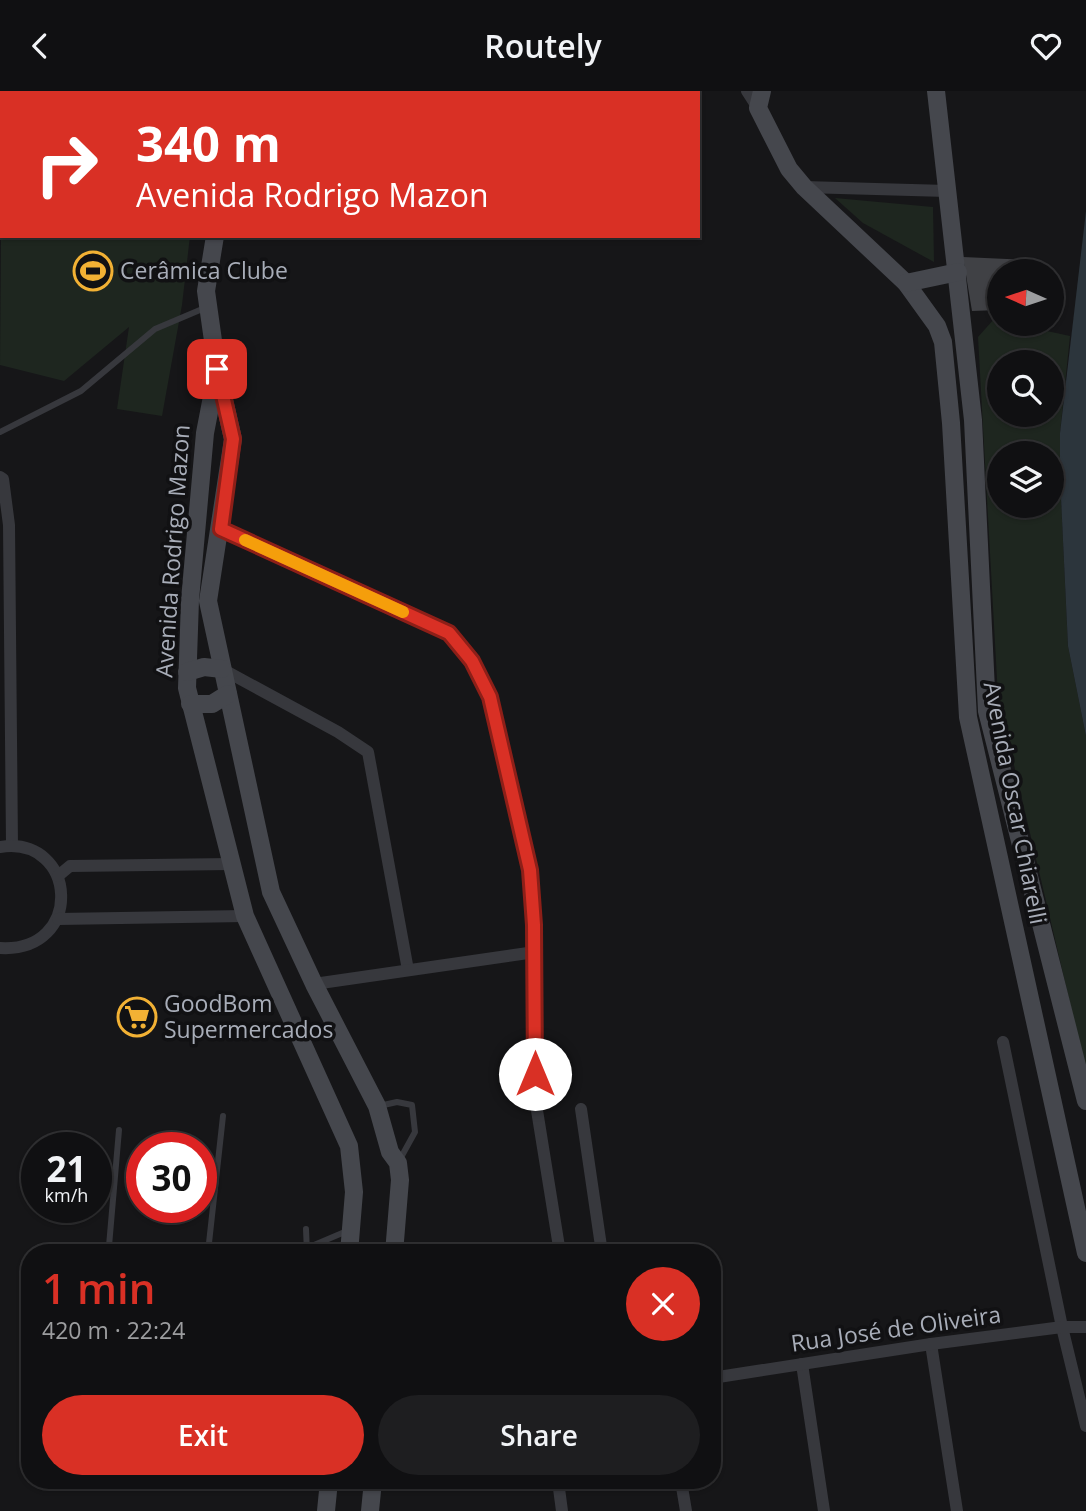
<!DOCTYPE html>
<html lang="en">
<head>
<meta charset="utf-8">
<style>
	:root { --surface:#101012; --page:#1e1e20; --text:#f1f3f6; --muted:#9c9d9f; --line:#303032; --accent:#d93025 }
	body { margin:0; font-family:"Open Sans",sans-serif; background:var(--page); color:var(--text); height:100vh; display:flex; flex-direction:column; font-size:26px; white-space:nowrap }
	* { box-sizing:border-box; margin:0 }
	p { font-size:23px; color:var(--muted) }
	.icon { flex:none; width:38px; height:38px; fill:none; stroke:currentColor; stroke-width:2; stroke-linecap:round; stroke-linejoin:round }
	.map { position:relative; flex:1; overflow:hidden }
	.side { position:absolute; left:21px; top:1153px; width:700px; height:245px; display:flex; flex-direction:column; background:var(--surface); border-radius:28px; box-shadow:0 2px 5px #0004,0 0 0 2px var(--line) }
	.side>* { flex:none }
	.top-card { position:absolute; left:0px; top:0px; width:700px; height:147px; box-shadow:0 2px 5px #0004,0 0 0 2px var(--line); background:#d93025; color:#fff; overflow:hidden }
	.needle { width:46px; rotate:273deg }
	.buttons { position:absolute; left:987px; top:168px; display:grid; gap:14px }
	.buttons a { display:grid; place-items:center; width:77px; height:77px; border-radius:50%; background:var(--surface); box-shadow:0 2px 5px #0004,0 0 0 2px var(--line); font-size:35px }
	.speed { position:absolute; left:21px; top:1041px; display:flex; gap:14px; font-size:35px; font-weight:700; text-align:center }
	.speed>* { display:grid; place-content:center; width:91px; height:91px; border-radius:50%; background:var(--surface); box-shadow:0 2px 5px #0004,0 0 0 2px var(--line); line-height:1 }
	.speed small { font-size:18px; font-weight:400 }
	.speed .limit { border:10px solid #d22; background:#fff; color:#111 }
	.pin { position:absolute; display:grid; place-items:center; width:60px; height:60px; color:#fff; margin:-30px; border-radius:14px; box-shadow:0 4px 10px #0006 }
	.me { position:absolute; width:77px; margin:-38px; rotate:0deg; stroke-linejoin:round; filter:drop-shadow(0 0 5px #0008) }
	.turn { display:flex; align-items:center; gap:24px; height:147px; padding:0 21px; font-size:32px }
	.turn .icon { width:91px; height:91px; stroke-width:2.5 }
	.turn b { display:block; font-size:49px; line-height:60px }
	.round { display:grid; place-items:center; flex:none; width:74px; height:74px; border-radius:37px; background:var(--page) }
	.summary { display:flex; align-items:center; justify-content:space-between; height:119px; padding:0 21px }
	h1 { font-size:42px; font-weight:600; line-height:52px; color:var(--accent) }
	.cta { display:flex; gap:14px; margin-top:auto; padding:14px 21px }
	.cta a { flex:1; height:80px; border-radius:42px; background:var(--accent); color:#fff; font-size:28px; font-weight:600; line-height:80px; text-align:center }
	.cta a+a { background:var(--page); color:var(--text) }
	header { display:flex; justify-content:space-between; align-items:center; height:91px; padding:0 21px; background:var(--surface); font-size:32px; font-weight:600 }
	.map>svg:first-child { display:block }
	.green { fill:#1e261f; fill-rule:evenodd }
	.water { fill:#2c353c }
	.building { fill:#404145 }
	.lines { fill:none; stroke-linecap:round; stroke-linejoin:round }
	.lane { stroke:#37383d; stroke-width:6 }
	.street { stroke:#37383d; stroke-width:12 }
	.secondary { stroke:#45474d; stroke-width:18 }
	.route-casing { stroke:#8d1f18; stroke-width:18 }
	.route { stroke:#d93025; stroke-width:12 }
	.slow { stroke:#f59e0b; stroke-width:12 }
	.labels { text-anchor:middle; stroke-width:7; stroke-linejoin:round; paint-order:stroke }
	.poi-label { font-size:23px; fill:#a8adb8; stroke:#111113; text-anchor:start }
	.street-label { font-size:23px; fill:#a8adb8; stroke:#111113 }
</style>
</head>
<body>
<header><svg class="icon" aria-label="back" viewBox="0 0 24 24"><path d="M15 5l-7 7 7 7"/></svg>Routely<svg class="icon" aria-label="heart" viewBox="0 0 24 24"><path d="M12 20l-8-8c-3-5 5-10 8-4 3-6 11-1 8 4z"/></svg></header>
<div class="map">
<svg width="1086" height="1420" viewBox="0 0 1086 1420">
	<rect width="100%" height="100%" fill="#161618"/>
	<g class="green">
		<path d="M2,20V145H190L182,214L162,325L117,318L129,236L64,290L0,274Z"/>
		<path d="M835,107L933,116L934,171L863,132Z"/>
		<path d="M994,228L999,229V233H1015L1070,245L1060,342V386L1068,555L1086,645V980L998,606L978,246ZM999,271H1052V324H999ZM999,362H1052V415H999Z"/>
	</g>
	<path class="water" d="M1086,120V645L1068,555L1060,386V342Z"/>
	<path class="building" d="M963,166L1027,169V180H999V219L972,220Z"/>
	<g class="lines">
		<g class="lane">
			<path d="M0,341L81,300L155,238L207,216"/>
			<path d="M379,1015L397,1011L412,1014L415,1041L399,1070"/>
			<path d="M306,1138L307,1162"/>
			<path d="M109,1155L119,1039"/>
			<path d="M307,1157L347,1140"/>
			<path d="M208,1161L223,1025"/>
			<path d="M326,1162L349,1152"/>
		</g>
		<g class="street">
			<path d="M363,0L364,2"/>
			<path d="M747,0L758,17"/>
			<path d="M152,2L153,0"/>
			<path d="M574,2L578,0"/>
			<path d="M804,96L947,100"/>
			<path d="M0,386L3,388L9,434L12,754"/>
			<path d="M221,438L448,543L472,570L490,606L530,779L535,834V1007L560,1162"/>
			<path d="M222,578L338,641L368,661L408,879"/>
			<path d="M0,756C78,744 85,862 0,857"/>
			<path d="M58,785L70,775L231,773"/>
			<path d="M58,828L245,825"/>
			<path d="M314,893L535,861"/>
			<path d="M1003,951L1062,1236L1086,1335"/>
			<path d="M581,1018L602,1162"/>
			<path d="M931,1253L957,1420"/>
			<path d="M802,1273L824,1420"/>
			<path d="M712,1287L931,1253L1062,1236H1086"/>
			<path d="M558,1390L562,1420"/>
			<path d="M681,1390L686,1420"/>
		</g>
		<g class="secondary">
			<path d="M762,0L758,17L789,78L804,96L906,192L937,235L943,251L951,332L968,626L1086,1162"/>
			<path d="M936,0L973,329L987,620L1086,1010"/>
			<path d="M236,2L237,0"/>
			<path d="M215,145L206,200L217,278L233,348L208,510L271,801L314,893L377,1015L390,1061L398,1072L400,1089L394,1162"/>
			<path d="M906,192L958,181"/>
			<path d="M216,285L205,342L190,509L187,597L245,825L349,1055L354,1101L349,1162"/>
			<path d="M187,581L204,576L222,578"/>
			<path d="M190,613H212L228,603"/>
			<path d="M326,1420L329,1390"/>
			<path d="M370,1420L373,1390"/>
		</g>
	</g>
	<g class="lines">
		<defs>
			<path id="route" d="M217,278L233,348L221,438L449,542L472,570L490,606L530,779L534,834L535,983"/>
		</defs>
		<use href="#route" class="route-casing"/>
		<use href="#route" class="route"/>
		<path class="slow" d="M245,449L403,521"/>
	</g>
	<defs>
		<symbol id="stadium-ring" viewBox="-11 -11 22 22"><circle r="9.5" fill="#111113" stroke="#f2b134" stroke-width="1.5"/><path d="M0-5a6.5 5 0 1 0 0 10a6.5 5 0 1 0 0-10ZM-3.5-1.8h7v3.6h-7Z" fill="#f2b134"/></symbol>
		<symbol id="supermarket-ring" viewBox="-11 -11 22 22"><circle r="9.5" fill="#111113" stroke="#f2b134" stroke-width="1.5"/><path d="M-6-5.5h2.5l.6 2H6L4.5 2H-2.5L-4.4-4H-6ZM-1.5 3.2a1.3 1.3 0 1 0 .1 0ZM3 3.2a1.3 1.3 0 1 0 .1 0Z" fill="#f2b134"/></symbol>
	</defs>
	<g fill-rule="evenodd">
		<use href="#stadium-ring" x="71" y="158" width="44" height="44"/>
		<use href="#supermarket-ring" x="115" y="904" width="44" height="44"/>
	</g>
	<g class="labels">
		<g class="poi-label">
			<text x="120" y="188">Cerâmica Clube</text>
			<text x="164" y="921">GoodBom<tspan x="164" dy="26">Supermercados</tspan></text>
		</g>
		<g class="street-label">
			<text transform="translate(173 460) rotate(-86)" y="8">Avenida Rodrigo Mazon</text>
			<text transform="translate(1015 712) rotate(79)" y="8">Avenida Oscar Chiarelli</text>
			<text transform="translate(896 1238) rotate(-8)" y="8">Rua José de Oliveira</text>
		</g>
	</g>
</svg>
<div class="buttons">
<a><svg class="needle" viewBox="-14 -14 28 28"><path d="M0-13l5 13h-10z" fill="#e53935"/><path d="M0 13l5-13h-10z" fill="#9c9d9f"/></svg></a>
<a><svg class="icon" aria-label="search" viewBox="0 0 24 24"><circle cx="10" cy="10" r="6"/><path d="M15 15l6 6"/></svg></a>
<a><svg class="icon" aria-label="layers" viewBox="0 0 24 24"><path d="M12 4l9 5-9 5-9-5zM3 14l9 5 9-5"/></svg></a>
</div>
<div class="speed"><div>21<small>km/h</small></div><div class="limit">30</div></div>
<div class="pin" style="left:217px;top:278px;background:#d93025"><svg class="icon" aria-label="arrive" viewBox="0 0 24 24"><path d="M6 21V4h12l-3 4 3 4H6"/></svg></div>
<svg class="me" style="left:535px;top:983px" viewBox="-20 -20 40 40"><circle r="19" fill="#fff"/><path d="M0-13L10 11 0 6-10 11z" fill="#d93025"/></svg>
<div class="top-card">
<div class="turn"><svg class="icon" aria-label="right" viewBox="0 0 24 24"><path d="M7 20v-9h11M14 6l5 5-5 5"/></svg><div><b>340 m</b>Avenida Rodrigo Mazon</div></div>
</div>
<section class="side">
<div class="summary"><div><h1>1 min</h1><p>420 m · 22:24</p></div><a class="round" style="background:#d93025;color:#fff"><svg class="icon" aria-label="close" viewBox="0 0 24 24"><path d="M6 6l12 12M18 6L6 18"/></svg></a></div>
<div class="cta"><a>Exit</a><a>Share</a></div>
</section>
</div>
</body>
</html>
